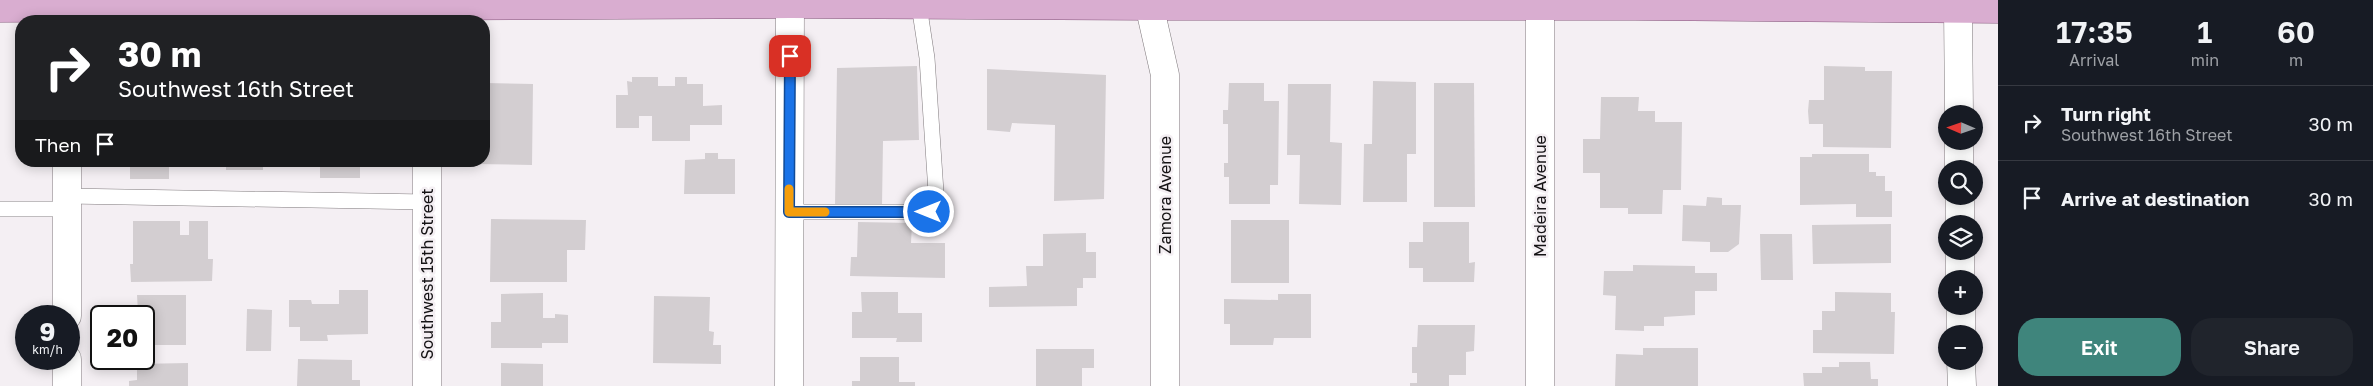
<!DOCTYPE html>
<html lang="en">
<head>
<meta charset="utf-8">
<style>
	:root { --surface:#171b24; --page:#20242c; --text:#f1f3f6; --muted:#9ea1a6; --line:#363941; --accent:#3f857c }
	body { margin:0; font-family:"Golos Text",sans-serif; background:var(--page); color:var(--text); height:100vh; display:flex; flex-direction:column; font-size:19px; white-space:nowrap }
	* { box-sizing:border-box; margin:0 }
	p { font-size:16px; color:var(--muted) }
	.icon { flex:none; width:28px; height:28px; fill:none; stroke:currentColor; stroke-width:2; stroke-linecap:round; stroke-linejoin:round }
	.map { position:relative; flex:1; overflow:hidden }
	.sheet { display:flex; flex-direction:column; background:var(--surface); width:375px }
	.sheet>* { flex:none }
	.guide { position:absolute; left:15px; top:15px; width:475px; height:152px; border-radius:20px; box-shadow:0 2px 12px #0003; background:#202124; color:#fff; overflow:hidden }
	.needle { width:32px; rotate:272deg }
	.buttons { position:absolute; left:1938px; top:105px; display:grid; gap:10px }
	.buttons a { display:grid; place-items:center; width:45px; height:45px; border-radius:50%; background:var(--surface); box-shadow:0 2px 12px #0003; font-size:25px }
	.speed { position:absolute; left:15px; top:305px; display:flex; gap:10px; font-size:25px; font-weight:700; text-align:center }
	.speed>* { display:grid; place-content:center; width:65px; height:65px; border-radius:50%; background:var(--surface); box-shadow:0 2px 12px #0003; line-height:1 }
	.speed small { font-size:12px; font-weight:400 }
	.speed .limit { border:2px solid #111; border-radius:8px; background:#fff; color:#111 }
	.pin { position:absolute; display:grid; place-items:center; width:42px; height:42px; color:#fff; margin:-21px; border-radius:10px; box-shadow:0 2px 8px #0006 }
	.me { position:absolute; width:55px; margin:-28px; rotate:270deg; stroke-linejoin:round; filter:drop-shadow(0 0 4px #0008) }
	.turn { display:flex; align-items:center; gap:18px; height:105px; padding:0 20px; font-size:22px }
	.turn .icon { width:65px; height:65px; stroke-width:2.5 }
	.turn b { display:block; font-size:35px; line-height:42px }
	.then { display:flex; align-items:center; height:48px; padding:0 20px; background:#0003; gap:10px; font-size:19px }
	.eta { display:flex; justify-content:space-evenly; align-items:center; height:85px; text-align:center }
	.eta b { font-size:30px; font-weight:600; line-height:35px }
	.button { display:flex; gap:10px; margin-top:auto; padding:10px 20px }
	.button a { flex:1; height:58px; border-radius:20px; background:var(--accent); color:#fff; font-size:20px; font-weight:600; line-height:58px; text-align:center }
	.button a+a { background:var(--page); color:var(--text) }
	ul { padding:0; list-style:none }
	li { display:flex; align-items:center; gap:15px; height:75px; padding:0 20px; border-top:1px solid var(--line) }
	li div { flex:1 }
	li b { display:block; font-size:19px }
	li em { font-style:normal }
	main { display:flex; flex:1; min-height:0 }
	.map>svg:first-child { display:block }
	.building { fill:#d3ced1 }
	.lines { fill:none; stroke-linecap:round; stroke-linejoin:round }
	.lane-casing { stroke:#807b7e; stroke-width:16 }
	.street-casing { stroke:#807b7e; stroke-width:29 }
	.primary-casing { stroke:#84547a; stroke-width:29 }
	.lane { stroke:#fff; stroke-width:15 }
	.street { stroke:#fff; stroke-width:28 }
	.primary { stroke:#d9add0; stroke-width:28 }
	.route-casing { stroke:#114b97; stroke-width:12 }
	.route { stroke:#1a73e8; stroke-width:9 }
	.slow { stroke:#f59e0b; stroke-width:9 }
	.labels { text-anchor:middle; stroke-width:5; stroke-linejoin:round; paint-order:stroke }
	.street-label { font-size:16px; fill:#151315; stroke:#f4eff3 }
</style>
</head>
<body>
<main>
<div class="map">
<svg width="1998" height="386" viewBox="0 0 1998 386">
	<rect width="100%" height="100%" fill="#f4eff3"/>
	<g class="building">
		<path d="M917,66L919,140L883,141L882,205L835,206L837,68Z"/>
		<path d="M1824,66L1865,67V71H1892L1891,148L1823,147V124H1809L1808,111L1809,100H1824Z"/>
		<path d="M987,69L1106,75L1104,199L1054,201L1055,125L1012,123L1010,132L987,130Z"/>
		<path d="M632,77H658V86H675V77H687V84H703V106L722,105V125H690V141H652V116H639V128H616V95H628L627,81L632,82Z"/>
		<path d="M1373,81L1416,82V154H1407V202H1363L1364,144H1372Z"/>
		<path d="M484,83L533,84L532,165L476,164V161H484Z"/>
		<path d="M1229,83H1264V101H1279L1278,185H1270V204H1229V177H1224V163H1228V124H1223V110H1228Z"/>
		<path d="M1434,83H1474L1475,207H1434Z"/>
		<path d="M1288,84H1331L1330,142L1342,143L1341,205L1299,204L1300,155H1287Z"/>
		<path d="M1601,97H1639L1638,111H1655V122H1682L1681,190H1663L1662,214H1628V208H1600V173H1583V139H1600Z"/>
		<path d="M705,153H718V159H735V194H684L685,160L705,159Z"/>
		<path d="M1812,154H1869V172H1876V176H1885V191H1892V217H1856V204L1800,205V157H1812Z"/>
		<rect x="130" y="161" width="39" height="18"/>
		<rect x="226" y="161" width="37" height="9"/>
		<rect x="320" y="161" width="40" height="17"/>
		<path d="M1707,197L1722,198V205H1741L1739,244L1728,252H1710V242L1682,241L1683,205L1706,206Z"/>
		<path d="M491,219L586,220L585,250H567V282H490Z"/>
		<rect x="1231" y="220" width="58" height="63"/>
		<path d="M133,221H180V235H189V221H208V259H213L212,281L131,282L130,264H133Z"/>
		<path d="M858,222L912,223L911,243H945V278L850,276L851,257H857Z"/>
		<path d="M1423,222H1469V263L1475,262L1474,282H1423V268H1409V242H1423Z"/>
		<path d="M1891,224V263L1813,264L1812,225Z"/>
		<path d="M1086,233V252H1096V278H1083V288H1077V306L989,307V287L1027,286L1026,266H1043V234Z"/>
		<path d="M1760,234H1792L1793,280H1761Z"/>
		<path d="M1633,265L1695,266V273H1717V291H1695V315L1664,317V326H1644V331L1615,330L1616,296L1603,295L1604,271H1633Z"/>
		<path d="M339,290H368V334L327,335L328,341H300V327H289V300H311L312,304H339Z"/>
		<path d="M861,292H898V313H922V342H896L897,338H852V312H862Z"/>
		<path d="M1835,292L1891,293V312H1895L1894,354L1813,353V330H1822V311H1835Z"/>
		<path d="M543,293V318H555V314L568,315V343H542V348H491V322H501V294Z"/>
		<path d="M1278,294H1311V338H1274L1273,345H1230V324H1224V299L1278,300Z"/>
		<path d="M137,295H186V345H144V316H129V312H138Z"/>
		<path d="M654,296L710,297L709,331L714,332L713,345H721V364L653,363Z"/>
		<path d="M247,309L272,310L271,351H246Z"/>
		<path d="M1418,325H1475L1474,351L1466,352V375H1449V386H1410V383H1417V373H1412V347H1417Z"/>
		<path d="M1643,348H1698V386H1615L1616,354L1643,355Z"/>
		<path d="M1036,349H1094V368H1082V386H1036Z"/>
		<path d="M860,357H899V382H915V386H852V381H860Z"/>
		<path d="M298,359L352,360V380H360V386H297Z"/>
		<path d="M1839,362H1870L1871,379H1878V386H1804L1803,373H1822V367H1839Z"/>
		<path d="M188,363V386H129V381L137,380V364Z"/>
		<path d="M501,363L543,364V386H501Z"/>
	</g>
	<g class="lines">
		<defs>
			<g id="lane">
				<path d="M67,196L427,202"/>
				<path d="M0,209H67"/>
				<path d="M789,212H929L937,207L927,58L919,5"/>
			</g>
			<g id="street">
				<path d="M1148,0L1165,75V386"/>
				<path d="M1540,6V386"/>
				<path d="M1958,9L1959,114"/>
				<path d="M1959,141V169"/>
				<path d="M427,161V386"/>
				<path d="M1960,196V224"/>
				<path d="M1960,251V279"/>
				<path d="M1961,306V334"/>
				<path d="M67,316V161"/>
				<path d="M67,359V386"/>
				<path d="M1961,361L1962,386"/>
				<path d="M789,386L790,0"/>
			</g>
			<path id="primary" d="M0,8L790,4L1149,6H1635L1998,9"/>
		</defs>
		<use href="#lane" class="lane-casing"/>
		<use href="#street" class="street-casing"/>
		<use href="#primary" class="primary-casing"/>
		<use href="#lane" class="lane"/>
		<use href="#street" class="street"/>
		<use href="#primary" class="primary"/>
	</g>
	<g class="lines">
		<defs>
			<path id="route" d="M790,56L789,212H929"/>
		</defs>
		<use href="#route" class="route-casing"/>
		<use href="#route" class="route"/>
		<path class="slow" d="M789,189V212H825"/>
	</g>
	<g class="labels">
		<g class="street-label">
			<text transform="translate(1165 195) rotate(-90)" y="6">Zamora Avenue</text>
			<text transform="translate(1540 196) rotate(-90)" y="6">Madeira Avenue</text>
			<text transform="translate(427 274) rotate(-90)" y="6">Southwest 15th Street</text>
		</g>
	</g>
</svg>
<div class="buttons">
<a><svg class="needle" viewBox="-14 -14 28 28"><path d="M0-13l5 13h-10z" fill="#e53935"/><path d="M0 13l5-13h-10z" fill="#9ea1a6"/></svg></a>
<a><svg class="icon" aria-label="search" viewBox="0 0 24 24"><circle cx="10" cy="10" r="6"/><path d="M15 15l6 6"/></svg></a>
<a><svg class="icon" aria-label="layers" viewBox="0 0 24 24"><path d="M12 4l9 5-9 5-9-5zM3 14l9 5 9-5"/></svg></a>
<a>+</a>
<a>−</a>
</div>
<div class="speed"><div>9<small>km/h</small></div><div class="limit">20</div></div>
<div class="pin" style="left:790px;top:56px;background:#d93025"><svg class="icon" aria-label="arrive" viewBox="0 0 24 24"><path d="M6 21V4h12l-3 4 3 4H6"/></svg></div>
<svg class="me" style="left:929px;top:212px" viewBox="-20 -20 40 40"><circle r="17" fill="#1a73e8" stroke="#fff" stroke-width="3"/><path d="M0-11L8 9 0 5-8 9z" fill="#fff"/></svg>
<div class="guide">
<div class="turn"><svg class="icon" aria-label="right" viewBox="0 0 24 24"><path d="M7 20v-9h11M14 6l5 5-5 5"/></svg><div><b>30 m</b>Southwest 16th Street</div></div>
<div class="then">Then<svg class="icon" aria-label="arrive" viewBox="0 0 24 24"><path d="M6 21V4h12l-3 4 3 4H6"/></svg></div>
</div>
</div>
<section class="sheet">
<div class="eta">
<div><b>17:35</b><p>Arrival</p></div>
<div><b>1</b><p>min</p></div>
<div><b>60</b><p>m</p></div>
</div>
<ul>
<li><svg class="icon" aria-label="right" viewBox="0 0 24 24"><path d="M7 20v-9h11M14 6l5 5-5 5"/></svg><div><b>Turn right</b><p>Southwest 16th Street</p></div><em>30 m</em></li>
<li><svg class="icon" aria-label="arrive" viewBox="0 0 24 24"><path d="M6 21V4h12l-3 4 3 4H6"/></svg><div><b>Arrive at destination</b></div><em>30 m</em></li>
</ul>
<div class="button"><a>Exit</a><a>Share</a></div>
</section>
</main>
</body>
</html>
